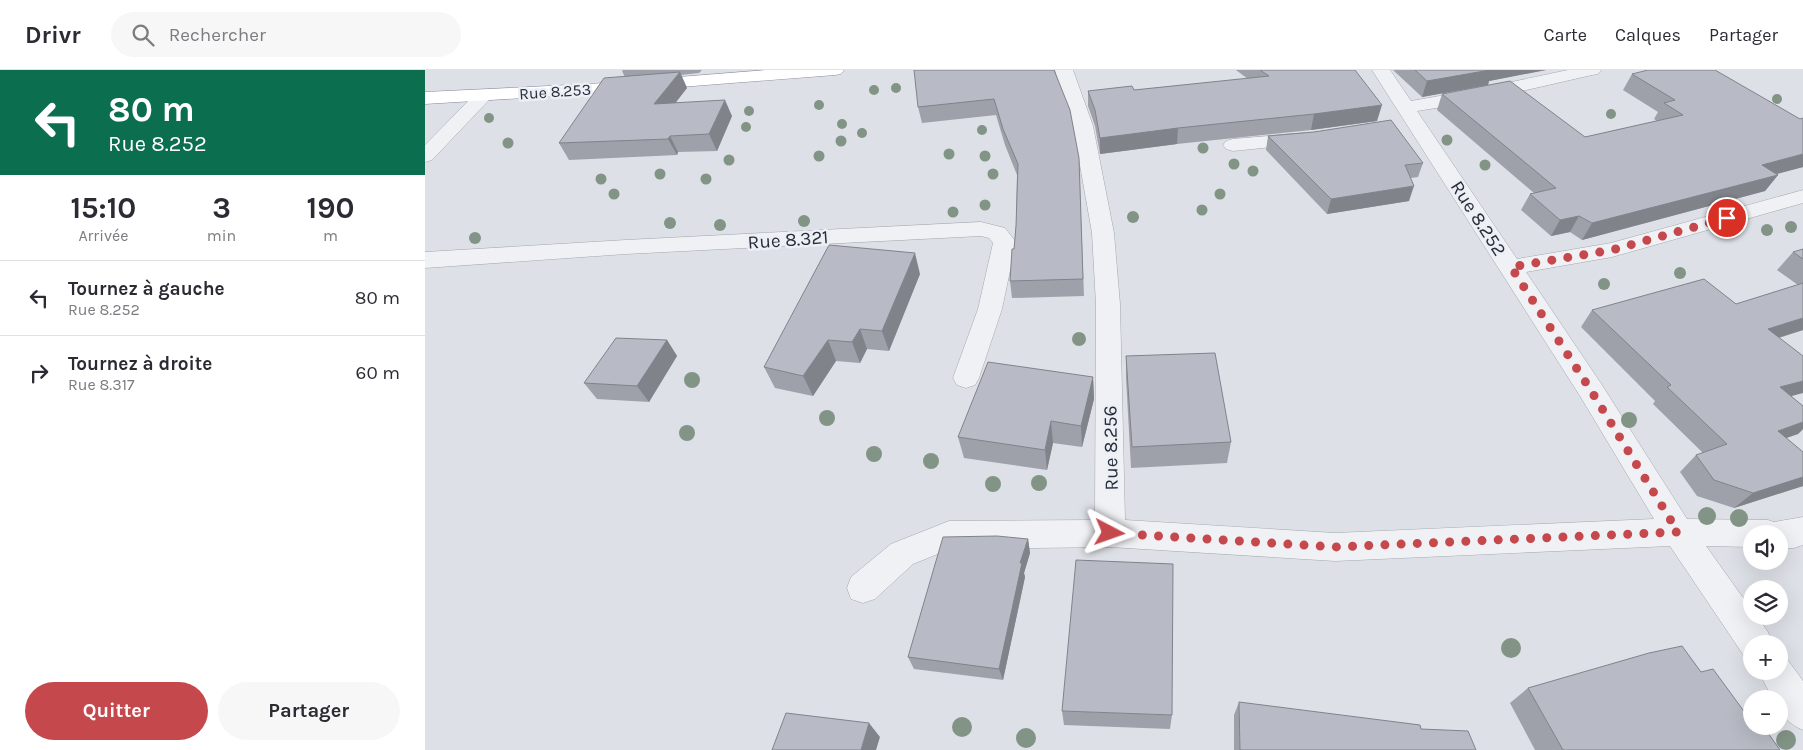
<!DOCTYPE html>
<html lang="fr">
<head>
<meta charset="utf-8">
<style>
	:root { --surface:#fff; --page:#f7f7f7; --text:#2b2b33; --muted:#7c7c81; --line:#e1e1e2; --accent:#c5484d }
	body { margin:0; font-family:Karla,sans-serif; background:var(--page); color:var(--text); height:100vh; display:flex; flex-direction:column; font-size:19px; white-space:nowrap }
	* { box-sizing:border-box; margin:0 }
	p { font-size:16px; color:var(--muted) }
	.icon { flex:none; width:28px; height:28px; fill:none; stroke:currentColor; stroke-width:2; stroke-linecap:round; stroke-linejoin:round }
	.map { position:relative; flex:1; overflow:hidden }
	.side { display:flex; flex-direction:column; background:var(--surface); width:425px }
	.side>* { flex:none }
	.hud { background:#0b6e4f; color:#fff; overflow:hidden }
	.controls { position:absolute; left:1318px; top:455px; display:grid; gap:10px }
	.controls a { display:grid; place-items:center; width:45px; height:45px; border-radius:50%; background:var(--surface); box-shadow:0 5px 20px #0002; font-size:25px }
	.pin { position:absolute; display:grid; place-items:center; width:42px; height:42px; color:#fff; margin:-21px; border:2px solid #fff; border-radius:50%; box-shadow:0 1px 5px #0007 }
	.me { position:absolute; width:55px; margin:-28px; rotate:94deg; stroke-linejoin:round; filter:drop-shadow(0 0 4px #0008) }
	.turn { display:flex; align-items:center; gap:18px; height:105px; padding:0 25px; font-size:22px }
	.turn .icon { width:65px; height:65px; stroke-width:2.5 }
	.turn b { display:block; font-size:35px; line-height:42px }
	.eta { display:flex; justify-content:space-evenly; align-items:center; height:85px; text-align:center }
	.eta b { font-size:30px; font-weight:700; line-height:35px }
	.primary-button { display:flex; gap:10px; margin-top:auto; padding:10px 25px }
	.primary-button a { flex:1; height:58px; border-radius:30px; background:var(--accent); color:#fff; font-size:20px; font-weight:700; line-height:58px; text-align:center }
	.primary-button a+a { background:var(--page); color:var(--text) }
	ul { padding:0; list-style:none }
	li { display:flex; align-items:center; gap:15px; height:75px; padding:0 25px; border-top:1px solid var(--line) }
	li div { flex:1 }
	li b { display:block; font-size:19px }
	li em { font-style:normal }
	header { display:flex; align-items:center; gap:30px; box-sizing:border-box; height:70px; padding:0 25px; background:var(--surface); border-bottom:1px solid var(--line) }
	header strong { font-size:24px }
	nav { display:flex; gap:28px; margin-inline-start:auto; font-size:18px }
	.search { width:350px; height:45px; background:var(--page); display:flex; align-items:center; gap:12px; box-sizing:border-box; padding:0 18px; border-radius:28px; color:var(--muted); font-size:19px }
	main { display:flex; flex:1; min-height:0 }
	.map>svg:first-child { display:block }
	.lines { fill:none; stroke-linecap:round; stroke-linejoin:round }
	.street-casing { stroke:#a3a7b0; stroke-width:1 }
	.highway-casing { stroke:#868c9c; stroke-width:1 }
	.street { fill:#f0f1f5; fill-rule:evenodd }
	.highway { fill:#fff; fill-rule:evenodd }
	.tree { fill:#829485 }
	.wall { fill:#9ea1a9 }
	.shaded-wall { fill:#81838a }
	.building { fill:#b8bbc5; stroke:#81838a }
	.route { stroke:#c5484d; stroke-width:9; stroke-dasharray:0 16.2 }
	.labels { text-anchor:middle; stroke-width:5; stroke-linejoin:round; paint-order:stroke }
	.far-street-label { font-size:16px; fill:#282d3c; stroke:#eceff4 }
	.street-label { font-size:19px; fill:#282d3c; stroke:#eceff4 }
</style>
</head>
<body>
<header>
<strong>Drivr</strong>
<div class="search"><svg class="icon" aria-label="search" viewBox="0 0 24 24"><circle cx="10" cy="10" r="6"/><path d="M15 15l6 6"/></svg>Rechercher</div>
<nav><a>Carte</a><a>Calques</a><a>Partager</a></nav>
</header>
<main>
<section class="side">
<div class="hud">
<div class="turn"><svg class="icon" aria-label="left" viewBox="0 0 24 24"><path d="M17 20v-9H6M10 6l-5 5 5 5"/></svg><div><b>80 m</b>Rue 8.252</div></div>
</div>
<div class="eta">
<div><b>15:10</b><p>Arrivée</p></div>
<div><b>3</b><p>min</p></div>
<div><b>190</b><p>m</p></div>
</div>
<ul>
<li><svg class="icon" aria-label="left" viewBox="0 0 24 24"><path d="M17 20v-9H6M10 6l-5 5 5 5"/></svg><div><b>Tournez à gauche</b><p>Rue 8.252</p></div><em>80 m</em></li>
<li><svg class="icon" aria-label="right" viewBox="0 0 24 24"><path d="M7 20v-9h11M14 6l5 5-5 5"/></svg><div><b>Tournez à droite</b><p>Rue 8.317</p></div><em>60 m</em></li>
</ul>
<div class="primary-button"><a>Quitter</a><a>Partager</a></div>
</section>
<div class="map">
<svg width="1378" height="680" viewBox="0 0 1378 680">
	<rect width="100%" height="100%" fill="#dde0e6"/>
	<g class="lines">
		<defs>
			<g id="street">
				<path d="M630,0H648L668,56L689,163L695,234L700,450L910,463L1229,449L1155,326L947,0H965L986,31L1049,20L1143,0H1176L1173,4L1167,5L1049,32L992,41L1092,189L1186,173L1378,120V133L1187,187L1101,202L1175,312L1262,449L1343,450L1349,452L1378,447V475L1369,478H1354V464H1326V477L1281,476L1326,539V546H1332L1343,562L1348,574H1326V589L1319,586L1245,476L910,491L685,477L525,479L488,494L450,529L438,533L426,529L422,518L426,507L466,474L524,451L670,450L671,234L667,163L648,56Z"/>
				<path d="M58,20L64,22L67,26L64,30L7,90L0,92V75L52,22Z"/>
				<path d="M879,63L886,65L889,69L886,73L808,81L801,79L798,75L801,71L808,69Z"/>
				<path d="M556,152L580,158L591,172L577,239L554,308L550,315L541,318L532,315L528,308L553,239L568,173L564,168L556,166L201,184L0,198V182L201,170Z"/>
				<path d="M1354,585L1362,589L1378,611V660C1364,654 1354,645 1354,629H1348L1333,601H1354Z"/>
			</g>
			<path id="highway" d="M341,0H419L416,4L410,5L165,24L0,34V22L165,14Z"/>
		</defs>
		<use href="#street" class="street-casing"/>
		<use href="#highway" class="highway-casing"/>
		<use href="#street" class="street"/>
		<use href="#highway" class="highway"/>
	</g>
	<g class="tree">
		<circle cx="471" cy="18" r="5"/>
		<circle cx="449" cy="20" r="5"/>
		<circle cx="1352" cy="29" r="5"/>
		<circle cx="394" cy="35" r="5"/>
		<circle cx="324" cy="41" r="5"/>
		<circle cx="1186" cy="44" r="5"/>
		<circle cx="64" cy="48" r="5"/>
		<circle cx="417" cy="54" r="5"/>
		<circle cx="321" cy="57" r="5"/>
		<circle cx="557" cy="60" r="5"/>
		<circle cx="437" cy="63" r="5"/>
		<circle cx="1022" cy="70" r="5.5"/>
		<circle cx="416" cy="71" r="5.5"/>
		<circle cx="83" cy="73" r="5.5"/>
		<circle cx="778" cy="78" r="5.5"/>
		<circle cx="524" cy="84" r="5.5"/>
		<circle cx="394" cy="86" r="5.5"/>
		<circle cx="560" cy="86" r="5.5"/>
		<circle cx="304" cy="90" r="5.5"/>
		<circle cx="809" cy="94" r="5.5"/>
		<circle cx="1060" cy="95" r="5.5"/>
		<circle cx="828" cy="101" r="5.5"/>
		<circle cx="235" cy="104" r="5.5"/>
		<circle cx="568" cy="104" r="5.5"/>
		<circle cx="176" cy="109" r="5.5"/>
		<circle cx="281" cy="109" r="5.5"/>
		<circle cx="189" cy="124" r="5.5"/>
		<circle cx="795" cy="124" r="5.5"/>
		<circle cx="560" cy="135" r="5.5"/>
		<circle cx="777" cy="140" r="5.5"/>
		<circle cx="528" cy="142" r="5.5"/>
		<circle cx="708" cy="147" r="6"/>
		<circle cx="379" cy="151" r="6"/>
		<circle cx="245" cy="153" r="6"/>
		<circle cx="295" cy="155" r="6"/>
		<circle cx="1366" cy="157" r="6"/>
		<circle cx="1342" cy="160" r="6"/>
		<circle cx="50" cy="168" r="6"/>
		<circle cx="1255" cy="203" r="6"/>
		<circle cx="1179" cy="214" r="6"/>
		<circle cx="654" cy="269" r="7"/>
		<circle cx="267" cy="310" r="8"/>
		<circle cx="402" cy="348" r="8"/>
		<circle cx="1204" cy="350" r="8"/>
		<circle cx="262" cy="363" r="8"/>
		<circle cx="449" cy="384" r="8"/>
		<circle cx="506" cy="391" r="8"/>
		<circle cx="614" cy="413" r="8"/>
		<circle cx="568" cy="414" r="8"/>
		<circle cx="1282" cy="446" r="9"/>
		<circle cx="1314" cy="448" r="9"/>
		<circle cx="1086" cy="578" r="10"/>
		<circle cx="537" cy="657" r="10"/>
		<circle cx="601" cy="668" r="10"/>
		<circle cx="1361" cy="670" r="10"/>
	</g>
	<g class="wall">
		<path d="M198,0H277L274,3L256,5L262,18L251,32L307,46L292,81L253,82L252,85L144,90L134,73L200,7L197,1Z"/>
		<path d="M629,0L654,88L659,226L587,228L585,211L589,179L591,156L592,105L580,75L571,45L497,53L493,37Z"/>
		<path d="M811,0H930L952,51L886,60L752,74L675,84L670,56L663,36V21L709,20L823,9Z"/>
		<path d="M968,0H1121L1064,11L1063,15L997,27Z"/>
		<path d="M1207,4L1378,97L1352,104L1353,105L1340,121L1157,170L1145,162L1126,166L1096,140L1105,124L1109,123L1012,40L1017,24L1160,67L1232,51L1229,49L1233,42L1198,20Z"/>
		<path d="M843,66L998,93L993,107L986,108L984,131L902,144L841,80Z"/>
		<path d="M1378,179V260L1354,268L1366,326L1378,336V359L1373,364L1361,368L1378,382V416L1309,438L1272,426L1255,402L1271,385L1278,383L1228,334L1230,331L1156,257L1167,240L1311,234L1373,215L1352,200L1368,182Z"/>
		<path d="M495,204L464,281L442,279L435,293L411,291L388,326L350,318L339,297Z"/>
		<path d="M242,270L252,286L224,332L172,329L159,313Z"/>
		<path d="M701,286L806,372L802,393L706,398L701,308Z"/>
		<path d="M668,307L669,329L657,377L628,373L622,400L539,388L533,367Z"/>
		<path d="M603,469L605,483L599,503L600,507L578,610L489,599L483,587Z"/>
		<path d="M1276,602L1321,644L1355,680H1110L1085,633L1103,618Z"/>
		<path d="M814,632L996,659L1051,680H809V645Z"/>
		<path d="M637,641L747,645L745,659L639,655Z"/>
	</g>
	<g class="shaded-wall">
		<path d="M1063,0H1121L1064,11L1063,15L997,27L1002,11Z"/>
		<path d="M255,2L262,18L237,50L229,34Z"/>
		<path d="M300,30L307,46L292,81L284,64Z"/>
		<path d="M957,35L952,51L886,60L889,44Z"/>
		<path d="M753,58L752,74L675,84V68Z"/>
		<path d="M245,66L253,82L252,85L243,69Z"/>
		<path d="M1378,84V97L1325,111L1337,95Z"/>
		<path d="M1353,105L1340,121L1157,170L1167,153Z"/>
		<path d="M989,116L984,131L902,144L906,129Z"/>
		<path d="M1154,146L1145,162L1126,166L1135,150Z"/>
		<path d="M490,183L495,204L464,281L457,261Z"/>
		<path d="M1378,248V260L1327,276L1343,259Z"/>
		<path d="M435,259L442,279L435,293L427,272Z"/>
		<path d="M242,270L252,286L224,332L212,316Z"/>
		<path d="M403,270L411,291L388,326L378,306Z"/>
		<path d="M668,307L669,329L657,377L656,356Z"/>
		<path d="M1378,311V323L1337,334L1355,317Z"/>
		<path d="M626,351L628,373L622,400L620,380Z"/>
		<path d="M1378,352V359L1373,364L1335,377L1353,361Z"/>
		<path d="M1378,407V416L1309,438L1328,423Z"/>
		<path d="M603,469L605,483L599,503L600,507L578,610L574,599L595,493Z"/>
		<path d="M444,653L455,667L451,680H436Z"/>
	</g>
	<g class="building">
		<path d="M489,0H629L645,40L654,88L658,209L585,211L587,179H589L591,156L593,94L578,59L569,29L493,37Z"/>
		<path d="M835,0H930L957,35L889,44L753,58L675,68L670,40L663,21L707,16L709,20L844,6Z"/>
		<path d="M990,0H1065L1002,11Z"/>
		<path d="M1223,0H1290L1375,49L1378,48V84L1337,95L1353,105L1167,153L1154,146L1135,150L1105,124L1131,118L1017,24L1085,11L1160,67L1258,45L1239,33L1250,30L1207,4Z"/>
		<path d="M255,2L229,34L300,30L284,64L245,66L243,69L134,73L179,8Z"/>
		<path d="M966,50L998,93L980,95L989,116L906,129L843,66L889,62Z"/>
		<path d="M404,175L490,183L457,261L435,259L427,272L403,270L378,306L339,297Z"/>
		<path d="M1378,179V189L1368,182Z"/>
		<path d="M1279,209L1311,234L1378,213V248L1343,259L1378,286V311L1355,317L1378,336V352L1353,361L1378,382V407L1328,423L1289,410L1271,385L1302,374L1242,317L1246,315L1167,240Z"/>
		<path d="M191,268L242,270L212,316L159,313Z"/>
		<path d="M790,283L806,372L707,377L701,286Z"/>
		<path d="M563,292L668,307L656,356L626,351L620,380L533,367Z"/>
		<path d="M572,466L603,469L595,493H597L574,599L483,587L518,467Z"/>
		<path d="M651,490L748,494L747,645L637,641Z"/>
		<path d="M1257,576L1276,602L1288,599L1321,644H1326V656H1338L1355,680H1138L1103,618L1224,583Z"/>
		<path d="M814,632L995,655L996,659L1043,661L1051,680H815Z"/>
		<path d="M361,643L444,653L436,680H347Z"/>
	</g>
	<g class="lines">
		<path class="route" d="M685,463L910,477L1253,462L1165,319L1086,197L1187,180L1302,148"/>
	</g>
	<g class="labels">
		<g class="far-street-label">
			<text transform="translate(130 21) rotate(-4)" y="6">Rue 8.253</text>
		</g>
		<g class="street-label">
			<text transform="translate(1054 148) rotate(57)" y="7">Rue 8.252</text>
			<text transform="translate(363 169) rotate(-4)" y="7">Rue 8.321</text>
			<text transform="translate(685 378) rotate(-91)" y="7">Rue 8.256</text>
		</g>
	</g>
</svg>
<div class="controls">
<a><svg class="icon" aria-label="sound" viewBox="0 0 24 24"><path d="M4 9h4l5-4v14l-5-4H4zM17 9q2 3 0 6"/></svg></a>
<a><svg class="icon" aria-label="layers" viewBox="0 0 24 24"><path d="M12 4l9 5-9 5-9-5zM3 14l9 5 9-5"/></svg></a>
<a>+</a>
<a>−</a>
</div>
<div class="pin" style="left:1302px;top:148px;background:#d93025"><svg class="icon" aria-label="arrive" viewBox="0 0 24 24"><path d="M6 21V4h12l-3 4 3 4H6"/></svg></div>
<svg class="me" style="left:685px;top:463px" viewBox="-20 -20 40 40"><path d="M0-17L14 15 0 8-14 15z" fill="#c5484d" stroke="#fff" stroke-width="4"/></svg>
</div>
</main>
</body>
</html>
